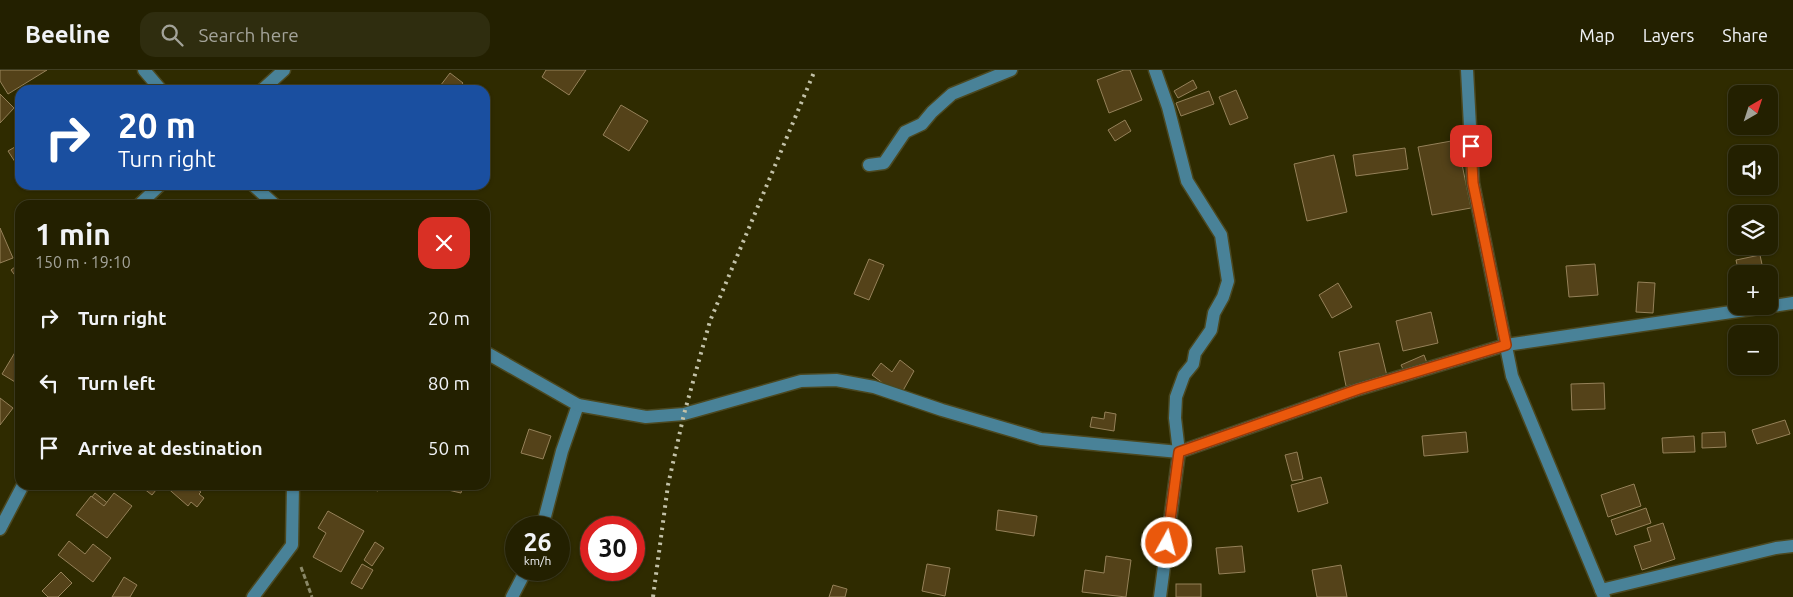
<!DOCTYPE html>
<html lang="en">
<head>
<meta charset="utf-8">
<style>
	:root { --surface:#232000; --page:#2f2d0f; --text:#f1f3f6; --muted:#a3a399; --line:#403e22 }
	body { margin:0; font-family:Ubuntu,sans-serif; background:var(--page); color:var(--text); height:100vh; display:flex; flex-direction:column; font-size:19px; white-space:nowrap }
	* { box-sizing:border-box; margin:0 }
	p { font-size:16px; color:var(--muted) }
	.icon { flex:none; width:28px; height:28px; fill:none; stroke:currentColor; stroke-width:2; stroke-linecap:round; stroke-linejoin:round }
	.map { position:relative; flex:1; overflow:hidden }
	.drawer { position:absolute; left:15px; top:130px; width:475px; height:290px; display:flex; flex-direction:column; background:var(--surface); border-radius:15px; box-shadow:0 1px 4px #0004,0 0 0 1px var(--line) }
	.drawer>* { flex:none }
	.guide { position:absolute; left:15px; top:15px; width:475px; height:105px; border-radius:15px; box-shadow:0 1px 4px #0004,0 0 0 1px var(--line); background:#1a4fa0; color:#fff; overflow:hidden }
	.needle { width:32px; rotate:39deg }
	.fabs { position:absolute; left:1728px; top:15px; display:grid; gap:10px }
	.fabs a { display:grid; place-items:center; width:50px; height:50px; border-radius:10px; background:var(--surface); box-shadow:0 1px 4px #0004,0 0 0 1px var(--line); font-size:25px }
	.speed { position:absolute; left:505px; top:446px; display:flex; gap:10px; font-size:25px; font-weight:700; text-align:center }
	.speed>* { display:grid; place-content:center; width:65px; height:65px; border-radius:50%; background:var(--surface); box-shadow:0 1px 4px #0004,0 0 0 1px var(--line); line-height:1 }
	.speed small { font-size:12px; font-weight:400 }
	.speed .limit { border:8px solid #d22; background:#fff; color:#111 }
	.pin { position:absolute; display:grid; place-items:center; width:42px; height:42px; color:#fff; margin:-21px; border-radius:10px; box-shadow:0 2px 8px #0006 }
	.me { position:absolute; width:55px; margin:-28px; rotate:7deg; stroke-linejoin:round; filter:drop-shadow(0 0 4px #0008) }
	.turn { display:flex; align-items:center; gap:18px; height:105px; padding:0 20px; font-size:22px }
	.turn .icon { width:65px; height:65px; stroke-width:2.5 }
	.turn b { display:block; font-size:35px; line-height:42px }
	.round { display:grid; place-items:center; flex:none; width:52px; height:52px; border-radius:15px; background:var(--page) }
	.summary { display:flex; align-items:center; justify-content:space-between; height:85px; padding:0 20px }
	h1 { font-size:30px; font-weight:600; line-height:38px }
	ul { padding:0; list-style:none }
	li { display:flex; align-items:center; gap:15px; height:65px; padding:0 20px }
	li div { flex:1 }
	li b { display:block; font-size:19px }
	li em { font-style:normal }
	header { display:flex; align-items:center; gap:30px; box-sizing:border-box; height:70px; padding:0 25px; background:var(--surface); border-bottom:1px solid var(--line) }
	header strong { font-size:24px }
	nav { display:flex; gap:28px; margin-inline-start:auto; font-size:18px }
	.search { width:350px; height:45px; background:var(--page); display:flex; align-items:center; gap:12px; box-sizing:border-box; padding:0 18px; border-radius:15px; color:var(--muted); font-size:19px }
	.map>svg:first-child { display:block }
	.building { fill:#544219; stroke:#958159 }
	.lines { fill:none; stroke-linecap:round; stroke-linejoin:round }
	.minor-casing { stroke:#4b4820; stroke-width:15 }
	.path { stroke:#8a8867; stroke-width:3; stroke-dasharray:5 2.5; stroke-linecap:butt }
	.minor { stroke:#498298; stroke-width:12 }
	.rail { stroke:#c3c2a8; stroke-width:4; stroke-dasharray:2.5 5; stroke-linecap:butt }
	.route-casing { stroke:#983908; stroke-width:12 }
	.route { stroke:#ea580c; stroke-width:9 }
</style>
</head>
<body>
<header>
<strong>Beeline</strong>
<div class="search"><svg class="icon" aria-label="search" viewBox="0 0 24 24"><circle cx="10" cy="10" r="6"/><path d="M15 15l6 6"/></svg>Search here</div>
<nav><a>Map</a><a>Layers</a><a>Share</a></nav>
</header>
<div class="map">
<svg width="1793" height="527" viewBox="0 0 1793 527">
	<rect width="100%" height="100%" fill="#2f2b00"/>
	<g class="building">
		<path d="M0,0H47L8,24L0,11Z"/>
		<path d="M546,0H586L569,25L542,7Z"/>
		<path d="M1124,0H1130L1142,30L1109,43L1097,10Z"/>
		<path d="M450,3L463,13L457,20H437Z"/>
		<path d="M1193,10L1197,18L1178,28L1174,21Z"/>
		<path d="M1236,20L1248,48L1230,55L1219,27Z"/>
		<path d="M1209,21L1214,34L1181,46L1176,33Z"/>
		<path d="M0,24L14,38L0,53Z"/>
		<path d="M621,35L648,51L629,81L603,65Z"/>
		<path d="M1125,50L1131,61L1115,71L1108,60Z"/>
		<path d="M1457,70L1471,138L1432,145L1418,77Z"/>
		<path d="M20,74V93L17,95L8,81Z"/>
		<path d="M1405,78L1408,99L1356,106L1353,85Z"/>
		<path d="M1334,85L1347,142L1307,151L1294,94Z"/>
		<path d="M0,158L13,188L0,193Z"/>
		<path d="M1760,185L1764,204H1739L1736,190Z"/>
		<path d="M869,189L884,195L869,230L854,224Z"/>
		<path d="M20,193V212L11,200Z"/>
		<path d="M1595,194L1598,225L1569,227L1566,196Z"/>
		<path d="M1638,212L1655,213L1653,243L1636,242Z"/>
		<path d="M1338,213L1352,237L1332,248L1319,225Z"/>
		<path d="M1431,242L1438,273L1403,281L1396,251Z"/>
		<path d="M1379,273L1387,306L1346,316L1339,282Z"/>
		<path d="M17,279L20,281V315L2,304Z"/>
		<path d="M1424,285L1427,293L1405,303L1401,295Z"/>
		<path d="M900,290L914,301L900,326L872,305L881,293L892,302Z"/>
		<path d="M1604,313L1605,339L1572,340L1571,314Z"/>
		<path d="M0,328L13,338L0,355Z"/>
		<path d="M1105,342L1116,344L1114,361L1090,357L1092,347L1104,349Z"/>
		<path d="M1785,350L1790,364L1757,374L1752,360Z"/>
		<path d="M529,359L551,366L543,389L521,383Z"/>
		<path d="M1466,362L1468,382L1424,386L1422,366Z"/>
		<path d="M1725,362L1726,377L1702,378V363Z"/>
		<path d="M1694,366L1695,382L1663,383L1662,368Z"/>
		<path d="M1297,382L1303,409L1292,411L1285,385Z"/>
		<path d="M1321,407L1328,433L1298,442L1291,415Z"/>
		<path d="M1634,414L1641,436L1608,447L1601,425Z"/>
		<path d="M139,415H160L152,425Z"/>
		<path d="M164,415H192L201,422L199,424L204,428L197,437L191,432L188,436Z"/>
		<path d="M356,415H380L378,421Z"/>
		<path d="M449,415H463L461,423L448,420Z"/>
		<path d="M95,423L120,443L104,464L79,444Z"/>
		<path d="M114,423L132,436L107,468L76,445L91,426L104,436Z"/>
		<path d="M1646,438L1651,453L1616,465L1611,450Z"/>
		<path d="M998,440L1037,446L1034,466L996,460Z"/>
		<path d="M328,441L364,461L341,502L313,487L326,463L318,458Z"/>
		<path d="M1663,453L1675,489L1642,500L1634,476L1651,471L1647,458Z"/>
		<path d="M69,471L85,484L93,474L111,488L93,512L58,485Z"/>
		<path d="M375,472L384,478L372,496L364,490Z"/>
		<path d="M1242,476L1245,502L1219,504L1216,478Z"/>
		<path d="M1106,486L1131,490L1126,527L1082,522L1085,500L1104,503Z"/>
		<path d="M362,494L373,500L362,519L351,513Z"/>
		<path d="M927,494L950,498L945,526L922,521Z"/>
		<path d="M1341,495L1347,527H1317L1312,500Z"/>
		<path d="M61,502L72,513L58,527H48L42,521Z"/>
		<path d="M124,507L137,515L130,527H112Z"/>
		<rect x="1176" y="514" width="25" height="13"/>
		<path d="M833,515L847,519L845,527H829Z"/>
	</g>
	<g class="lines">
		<defs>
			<g id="minor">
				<path d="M144,0L161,20"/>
				<path d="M1155,0L1168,37L1187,111L1221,165L1228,211L1223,227L1214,243L1211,260L1195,283L1193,294L1184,305L1176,327L1175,348L1179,382L1160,527"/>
				<path d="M1467,0L1473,113L1512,306L1604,527"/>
				<path d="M262,20L284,0"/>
				<path d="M869,95L884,93L905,62L922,54L932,42L952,24L1011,0"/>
				<path d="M253,115L275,135"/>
				<path d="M139,135L160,115"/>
				<path d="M485,282L578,335L562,381L542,458"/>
				<path d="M578,335L646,347L684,344L801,311L836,310L874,317L942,340L1041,369L1179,382L1359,319L1506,275L1793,233"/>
				<path d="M0,459L23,415"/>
				<path d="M1601,520L1776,478L1793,476"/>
				<path d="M253,527L292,475L293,415"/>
				<path d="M512,527L526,500"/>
			</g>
		</defs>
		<use href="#minor" class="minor-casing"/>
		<path class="path" d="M301,497L312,527"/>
		<use href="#minor" class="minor"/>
		<path class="rail" d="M653,527L668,415L684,344L710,251L815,0"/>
	</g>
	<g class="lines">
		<defs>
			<path id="route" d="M1167,473L1179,382L1359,319L1506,275L1473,113L1471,76"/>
		</defs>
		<use href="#route" class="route-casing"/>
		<use href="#route" class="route"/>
	</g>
</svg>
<div class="fabs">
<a><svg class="needle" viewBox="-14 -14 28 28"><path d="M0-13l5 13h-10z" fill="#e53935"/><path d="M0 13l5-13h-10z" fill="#a3a399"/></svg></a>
<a><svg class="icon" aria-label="sound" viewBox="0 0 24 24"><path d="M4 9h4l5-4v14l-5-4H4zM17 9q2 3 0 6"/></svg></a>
<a><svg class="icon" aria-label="layers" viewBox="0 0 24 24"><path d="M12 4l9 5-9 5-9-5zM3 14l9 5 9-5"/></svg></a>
<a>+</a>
<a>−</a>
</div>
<div class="speed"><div>26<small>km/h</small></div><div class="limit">30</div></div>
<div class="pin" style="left:1471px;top:76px;background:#d93025"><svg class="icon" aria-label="arrive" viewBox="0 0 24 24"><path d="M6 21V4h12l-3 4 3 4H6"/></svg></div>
<svg class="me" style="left:1167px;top:473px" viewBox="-20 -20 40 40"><circle r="17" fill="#ea580c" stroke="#fff" stroke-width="3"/><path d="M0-11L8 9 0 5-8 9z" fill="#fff"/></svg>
<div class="guide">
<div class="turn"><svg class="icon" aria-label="right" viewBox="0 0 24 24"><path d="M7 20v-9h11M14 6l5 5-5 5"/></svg><div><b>20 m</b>Turn right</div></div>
</div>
<section class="drawer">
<div class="summary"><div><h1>1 min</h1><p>150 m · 19:10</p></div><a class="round" style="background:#d93025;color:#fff"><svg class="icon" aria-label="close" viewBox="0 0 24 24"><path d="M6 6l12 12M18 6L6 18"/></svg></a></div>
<ul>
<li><svg class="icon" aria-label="right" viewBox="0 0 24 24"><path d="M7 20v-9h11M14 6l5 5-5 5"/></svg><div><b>Turn right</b></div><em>20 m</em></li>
<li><svg class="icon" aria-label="left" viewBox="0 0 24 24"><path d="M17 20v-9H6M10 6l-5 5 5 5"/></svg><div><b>Turn left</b></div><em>80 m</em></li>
<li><svg class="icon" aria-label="arrive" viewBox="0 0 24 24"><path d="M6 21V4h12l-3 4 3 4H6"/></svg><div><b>Arrive at destination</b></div><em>50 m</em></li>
</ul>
</section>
</div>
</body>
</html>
